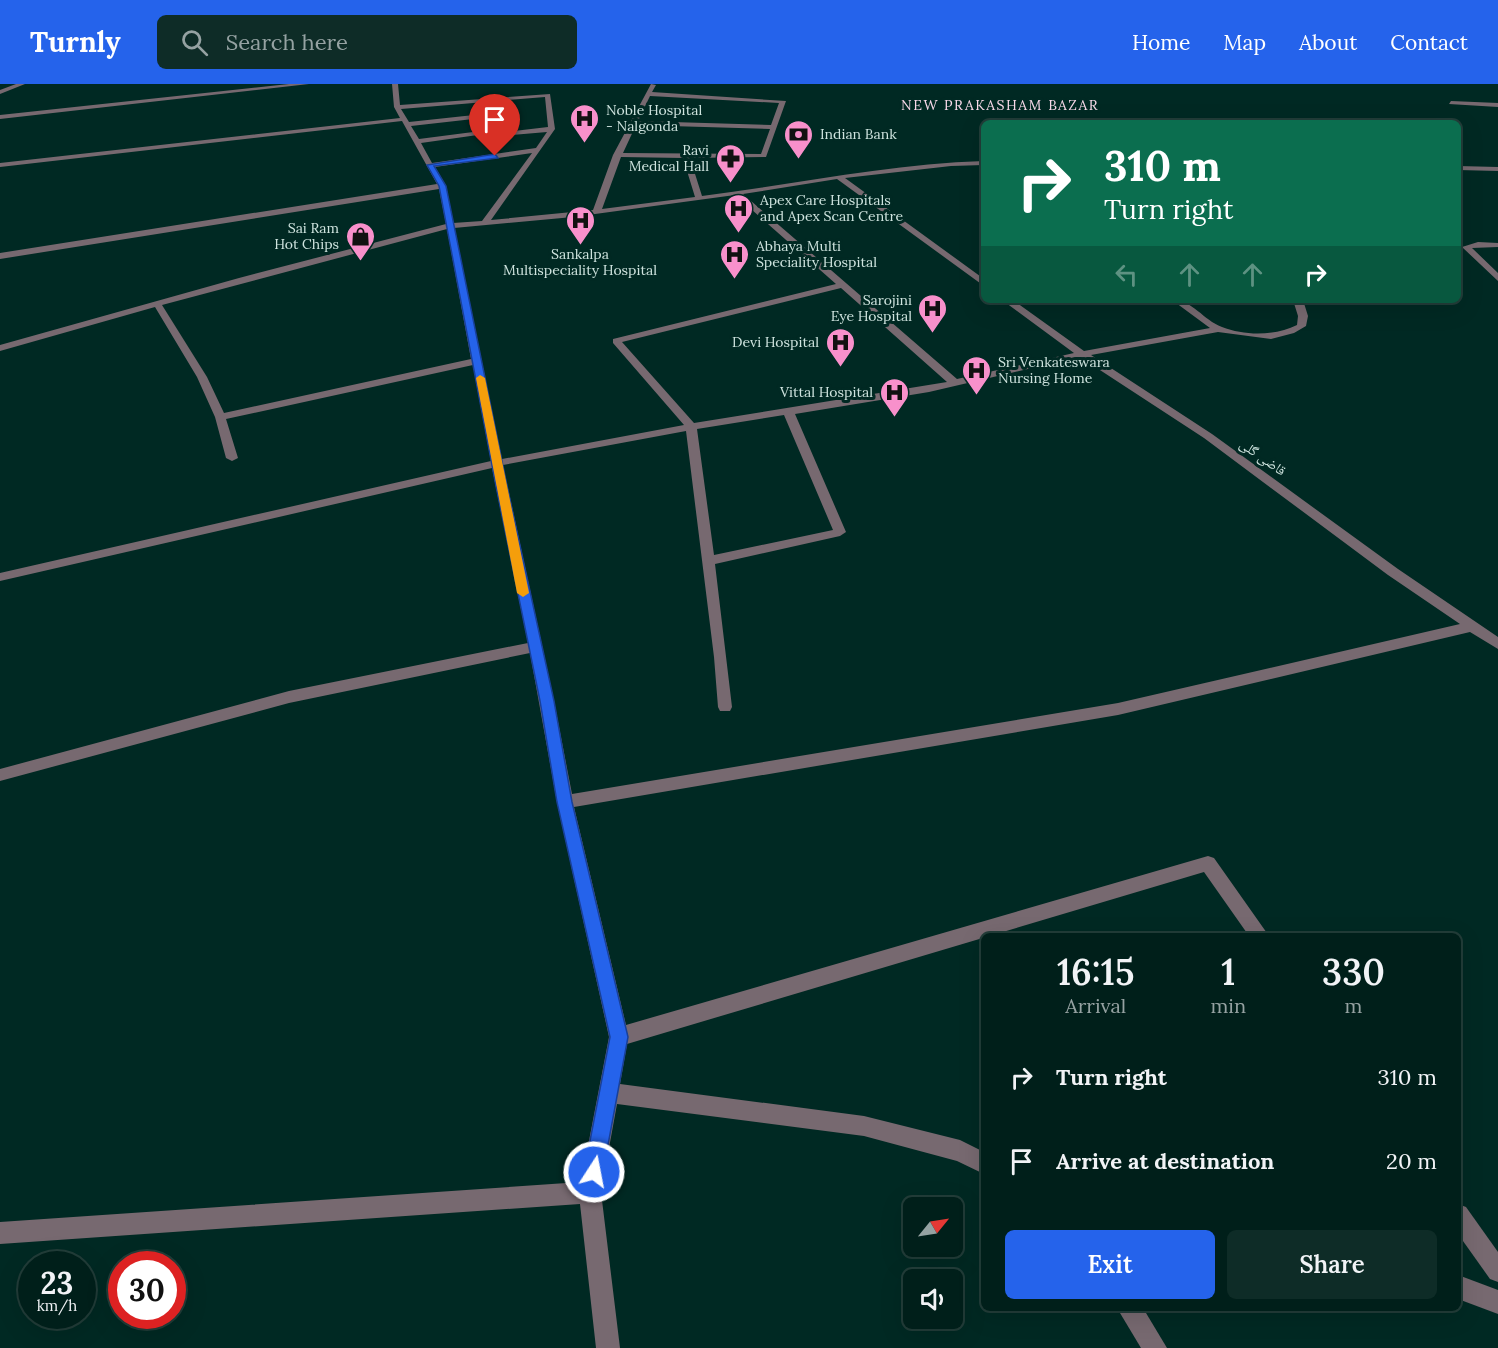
<!DOCTYPE html>
<html lang="en">
<head>
<meta charset="utf-8">
<style>
	:root { --surface:#001f1a; --page:#0e2c27; --text:#f1f3f6; --muted:#95a2a2; --line:#223d39; --accent:#2563eb }
	body { margin:0; font-family:Lora,"Noto Naskh Arabic",serif; background:var(--page); color:var(--text); height:100vh; display:flex; flex-direction:column; font-size:22px; white-space:nowrap }
	* { box-sizing:border-box; margin:0 }
	p { font-size:20px; color:var(--muted) }
	.icon { flex:none; width:33px; height:33px; fill:none; stroke:currentColor; stroke-width:2; stroke-linecap:round; stroke-linejoin:round }
	.map { position:relative; flex:1; overflow:hidden }
	.details { position:absolute; left:981px; top:849px; width:480px; height:378px; display:flex; flex-direction:column; background:var(--surface); border-radius:9px; box-shadow:0 6px 24px #0002,0 0 0 2px var(--line) }
	.details>* { flex:none }
	.banner { position:absolute; left:981px; top:36px; width:480px; height:183px; border-radius:9px; box-shadow:0 6px 24px #0002,0 0 0 2px var(--line); background:#0b6e4f; color:#fff; overflow:hidden }
	.needle { width:39px; rotate:60deg }
	.buttons { position:absolute; left:903px; top:1113px; display:grid; gap:12px }
	.buttons a { display:grid; place-items:center; width:60px; height:60px; border-radius:9px; background:var(--surface); box-shadow:0 6px 24px #0002,0 0 0 2px var(--line); font-size:30px }
	.speed { position:absolute; left:18px; top:1167px; display:flex; gap:12px; font-size:30px; font-weight:700; text-align:center }
	.speed>* { display:grid; place-content:center; width:78px; height:78px; border-radius:50%; background:var(--surface); box-shadow:0 6px 24px #0002,0 0 0 2px var(--line); line-height:1 }
	.speed small { font-size:15px; font-weight:400 }
	.speed .limit { border:9px solid #d22; background:#fff; color:#111 }
	.pin { position:absolute; display:grid; place-items:center; width:51px; height:51px; color:#fff; margin:-62px -26px; border-radius:50% 50% 50% 0; rotate:-45deg; box-shadow:0 0 6px #0007 }
	.pin .icon { rotate:45deg }
	.me { position:absolute; width:66px; margin:-33px; rotate:11deg; stroke-linejoin:round; filter:drop-shadow(0 0 4px #0008) }
	.turn { display:flex; align-items:center; gap:21px; height:126px; padding:0 24px; font-size:27px }
	.turn .icon { width:78px; height:78px; stroke-width:2.5 }
	.turn b { display:block; font-size:42px; line-height:51px }
	.lanes { display:flex; align-items:center; height:57px; padding:0 24px; background:#0003; justify-content:center; gap:30px; direction:ltr }
	.lanes .off { opacity:.35 }
	.eta { display:flex; justify-content:space-evenly; align-items:center; height:102px; text-align:center }
	.eta b { font-size:36px; font-weight:600; line-height:42px }
	.primary-button { display:flex; gap:12px; margin-top:auto; padding:12px 24px }
	.primary-button a { flex:1; height:69px; border-radius:9px; background:var(--accent); color:#fff; font-size:24px; font-weight:600; line-height:69px; text-align:center }
	.primary-button a+a { background:var(--page); color:var(--text) }
	ul { padding:0; list-style:none }
	li { display:flex; align-items:center; gap:18px; height:84px; padding:0 24px }
	li div { flex:1 }
	li b { display:block; font-size:22px }
	li em { font-style:normal }
	header { display:flex; align-items:center; gap:36px; box-sizing:border-box; height:84px; padding:0 30px; background:var(--accent); color:#fff }
	header strong { font-size:28px }
	nav { display:flex; gap:33px; margin-inline-start:auto; font-size:21px }
	.search { width:420px; height:54px; background:var(--page); display:flex; align-items:center; gap:15px; box-sizing:border-box; padding:0 21px; border-radius:9px; color:var(--muted); font-size:22px }
	.map>svg:first-child { display:block }
	.lines { fill:none; stroke-linecap:round; stroke-linejoin:round }
	.minor { fill:#776970; fill-rule:evenodd }
	.route { fill:#2563eb; stroke:#184099; stroke-width:1.5 }
	.slow { fill:#f59e0b }
	.labels { text-anchor:middle; stroke-width:6; stroke-linejoin:round; paint-order:stroke }
	.far-neighbourhood-label { font-size:14px; letter-spacing:1.5px; fill:#f9daea; stroke:#002923 }
	.far-poi-label { font-size:14px; fill:#cfe4df; stroke:#002923; text-anchor:start }
	.far-street-label { font-size:14px; fill:#cfe4df; stroke:#002923 }
</style>
</head>
<body>
<header>
<strong>Turnly</strong>
<div class="search"><svg class="icon" aria-label="search" viewBox="0 0 24 24"><circle cx="10" cy="10" r="6"/><path d="M15 15l6 6"/></svg>Search here</div>
<nav><a>Home</a><a>Map</a><a>About</a><a>Contact</a></nav>
</header>
<div class="map">
<svg width="1498" height="1264" viewBox="0 0 1498 1264">
	<rect width="100%" height="100%" fill="#002923"/>
	<g class="lines">
		<g class="minor">
			<path d="M16,0H25L0,10V6Z"/>
			<path d="M289,0H309L0,35V31Z"/>
			<path d="M392,0H398L400,21L550,10L555,45L491,136L593,126L613,71L651,0L656,1L652,8L786,17L766,73L690,74L702,112C796,100 889,80 984,77V81L951,82L845,94L984,195V202L837,95L743,110L957,295L1074,269L1002,216H1013L1084,267L1210,244L1172,216C1193,216 1203,236 1222,243C1245,252 1275,252 1297,241L1298,232L1293,216H1303L1308,232L1306,242L1294,249L1271,255L1218,248L1091,271L1212,350L1398,485L1498,553V565L1470,548L1118,631L574,723L626,941L1208,772L1214,774L1269,852H1249L1204,788L627,960L620,1000L864,1032L960,1056L984,1068V1090L957,1077L864,1052L617,1020L601,1108L620,1264H596L580,1120L0,1160V1138L581,1098L609,953L557,718L530,569L289,619L0,697V685L289,607L528,559L492,384L0,497V489L491,377L473,281L226,335L238,374L232,377L226,374L215,333L197,293L155,223L0,267V261L239,194L446,140L439,105L0,175V169L437,100L402,37L0,83V79L400,34L394,23ZM650,12L779,19L771,41L638,37ZM545,13L548,43L514,47L502,28L409,38L401,25ZM500,32L504,44L419,55L411,42ZM636,41L770,45L761,70L623,69ZM506,47L512,51L547,48L536,64L432,79L421,59ZM532,69L482,137L453,139L446,102L435,83ZM621,73L683,74L695,113L602,125ZM735,111L836,200L613,255V259L684,341L502,375L454,144L573,133ZM447,145L471,275L224,329L207,293L162,221ZM841,204L947,298L694,339L622,258ZM1080,273L1204,354L1388,491L1460,540L1118,619L572,710L554,617L503,381L686,347L714,573L718,623L720,627H730L732,623L715,480L840,452L846,448L795,330L929,308ZM784,331L833,446L714,471L697,345Z"/>
			<path d="M1451,17L1498,19V23L1449,20Z"/>
			<path d="M1458,82L1498,83V87L1458,86Z"/>
			<path d="M1478,158L1498,159V163L1472,164L1498,189V197L1462,163Z"/>
			<path d="M1458,1120L1466,1123L1498,1168V1198L1490,1195L1458,1150Z"/>
			<path d="M1458,1191L1498,1206V1230L1458,1215Z"/>
			<path d="M1117,1224H1143L1167,1264H1141Z"/>
		</g>
	</g>
	<path class="route" d="M495,70L498,74L434,82L446,102L507,402L554,617L572,718L628,953L603,1088L600,1095L594,1098L587,1095L584,1088L610,953L557,718L540,617L496,402L439,102L427,81Z"/>
	<path class="slow" d="M480,291L485,294L529,509L523,513L517,509L476,294Z"/>
	<defs>
		<symbol id="hospital-pin" viewBox="-11 -11 22 30"><path d="M0 17L-7.5 6A9.5 9.5 0 1 1 7.5 6Z" fill="#f890cb" stroke="#002923"/><path d="M-5-5h3v3.5h4V-5h3V5h-3V1.5h-4V5h-3Z" fill="#111"/></symbol>
		<symbol id="bank-pin" viewBox="-11 -11 22 30"><path d="M0 17L-7.5 6A9.5 9.5 0 1 1 7.5 6Z" fill="#f890cb" stroke="#002923"/><path d="M-6-4H6V4H-6ZM0-2.3a2.3 2.3 0 1 0 0 4.6a2.3 2.3 0 1 0 0-4.6Z" fill="#111"/></symbol>
		<symbol id="pharmacy-pin" viewBox="-11 -11 22 30"><path d="M0 17L-7.5 6A9.5 9.5 0 1 1 7.5 6Z" fill="#f890cb" stroke="#002923"/><path d="M-2-6h4v4h4v4h-4v4h-4v-4h-4v-4h4Z" fill="#111"/></symbol>
		<symbol id="shop-pin" viewBox="-11 -11 22 30"><path d="M0 17L-7.5 6A9.5 9.5 0 1 1 7.5 6Z" fill="#f890cb" stroke="#002923"/><path d="M-5-2.5h2.3a2.7 3.5 0 0 1 5.4 0H5L5.5 6h-11ZM-1.5-2.5h3a1.5 2.3 0 0 0-3 0Z" fill="#111"/></symbol>
	</defs>
	<g fill-rule="evenodd">
		<use href="#hospital-pin" x="568" y="18" width="33" height="45"/>
		<use href="#bank-pin" x="782" y="34" width="33" height="45"/>
		<use href="#pharmacy-pin" x="714" y="58" width="33" height="45"/>
		<use href="#hospital-pin" x="722" y="108" width="33" height="45"/>
		<use href="#hospital-pin" x="564" y="120" width="33" height="45"/>
		<use href="#shop-pin" x="344" y="136" width="33" height="45"/>
		<use href="#hospital-pin" x="718" y="154" width="33" height="45"/>
		<use href="#hospital-pin" x="916" y="208" width="33" height="45"/>
		<use href="#hospital-pin" x="824" y="242" width="33" height="45"/>
		<use href="#hospital-pin" x="960" y="270" width="33" height="45"/>
		<use href="#hospital-pin" x="878" y="292" width="33" height="45"/>
	</g>
	<g class="labels">
		<g class="far-neighbourhood-label">
			<text x="1000" y="26">NEW PRAKASHAM BAZAR</text>
		</g>
		<g class="far-poi-label">
			<text x="606" y="31">Noble Hospital<tspan x="606" dy="16">- Nalgonda</tspan></text>
			<text x="820" y="55">Indian Bank</text>
			<text x="709" y="71" text-anchor="end">Ravi<tspan x="709" dy="16">Medical Hall</tspan></text>
			<text x="760" y="121">Apex Care Hospitals<tspan x="760" dy="16">and Apex Scan Centre</tspan></text>
			<text x="339" y="149" text-anchor="end">Sai Ram<tspan x="339" dy="16">Hot Chips</tspan></text>
			<text x="756" y="167">Abhaya Multi<tspan x="756" dy="16">Speciality Hospital</tspan></text>
			<text x="580" y="175" text-anchor="middle">Sankalpa<tspan x="580" dy="16">Multispeciality Hospital</tspan></text>
			<text x="912" y="221" text-anchor="end">Sarojini<tspan x="912" dy="16">Eye Hospital</tspan></text>
			<text x="819" y="263" text-anchor="end">Devi Hospital</text>
			<text x="998" y="283">Sri Venkateswara<tspan x="998" dy="16">Nursing Home</tspan></text>
			<text x="873" y="313" text-anchor="end">Vittal Hospital</text>
		</g>
		<g class="far-street-label">
			<text transform="translate(1263 373) rotate(35)" y="5">قاضی گلی</text>
		</g>
	</g>
</svg>
<div class="buttons">
<a><svg class="needle" viewBox="-14 -14 28 28"><path d="M0-13l5 13h-10z" fill="#e53935"/><path d="M0 13l5-13h-10z" fill="#95a2a2"/></svg></a>
<a><svg class="icon" aria-label="sound" viewBox="0 0 24 24"><path d="M4 9h4l5-4v14l-5-4H4zM17 9q2 3 0 6"/></svg></a>
</div>
<div class="speed"><div>23<small>km/h</small></div><div class="limit">30</div></div>
<div class="pin" style="left:495px;top:72px;background:#d93025"><svg class="icon" aria-label="arrive" viewBox="0 0 24 24"><path d="M6 21V4h12l-3 4 3 4H6"/></svg></div>
<svg class="me" style="left:594px;top:1088px" viewBox="-20 -20 40 40"><circle r="17" fill="#2563eb" stroke="#fff" stroke-width="3"/><path d="M0-11L8 9 0 5-8 9z" fill="#fff"/></svg>
<div class="banner">
<div class="turn"><svg class="icon" aria-label="right" viewBox="0 0 24 24"><path d="M7 20v-9h11M14 6l5 5-5 5"/></svg><div><b>310 m</b>Turn right</div></div>
<div class="lanes"><svg class="icon off" aria-label="left" viewBox="0 0 24 24"><path d="M17 20v-9H6M10 6l-5 5 5 5"/></svg><svg class="icon off" aria-label="ahead" viewBox="0 0 24 24"><path d="M12 20V5M6 11l6-6 6 6"/></svg><svg class="icon off" aria-label="ahead" viewBox="0 0 24 24"><path d="M12 20V5M6 11l6-6 6 6"/></svg><svg class="icon" aria-label="right" viewBox="0 0 24 24"><path d="M7 20v-9h11M14 6l5 5-5 5"/></svg></div>
</div>
<section class="details">
<div class="eta">
<div><b>16:15</b><p>Arrival</p></div>
<div><b>1</b><p>min</p></div>
<div><b>330</b><p>m</p></div>
</div>
<ul>
<li><svg class="icon" aria-label="right" viewBox="0 0 24 24"><path d="M7 20v-9h11M14 6l5 5-5 5"/></svg><div><b>Turn right</b></div><em>310 m</em></li>
<li><svg class="icon" aria-label="arrive" viewBox="0 0 24 24"><path d="M6 21V4h12l-3 4 3 4H6"/></svg><div><b>Arrive at destination</b></div><em>20 m</em></li>
</ul>
<div class="primary-button"><a>Exit</a><a>Share</a></div>
</section>
</div>
</body>
</html>
